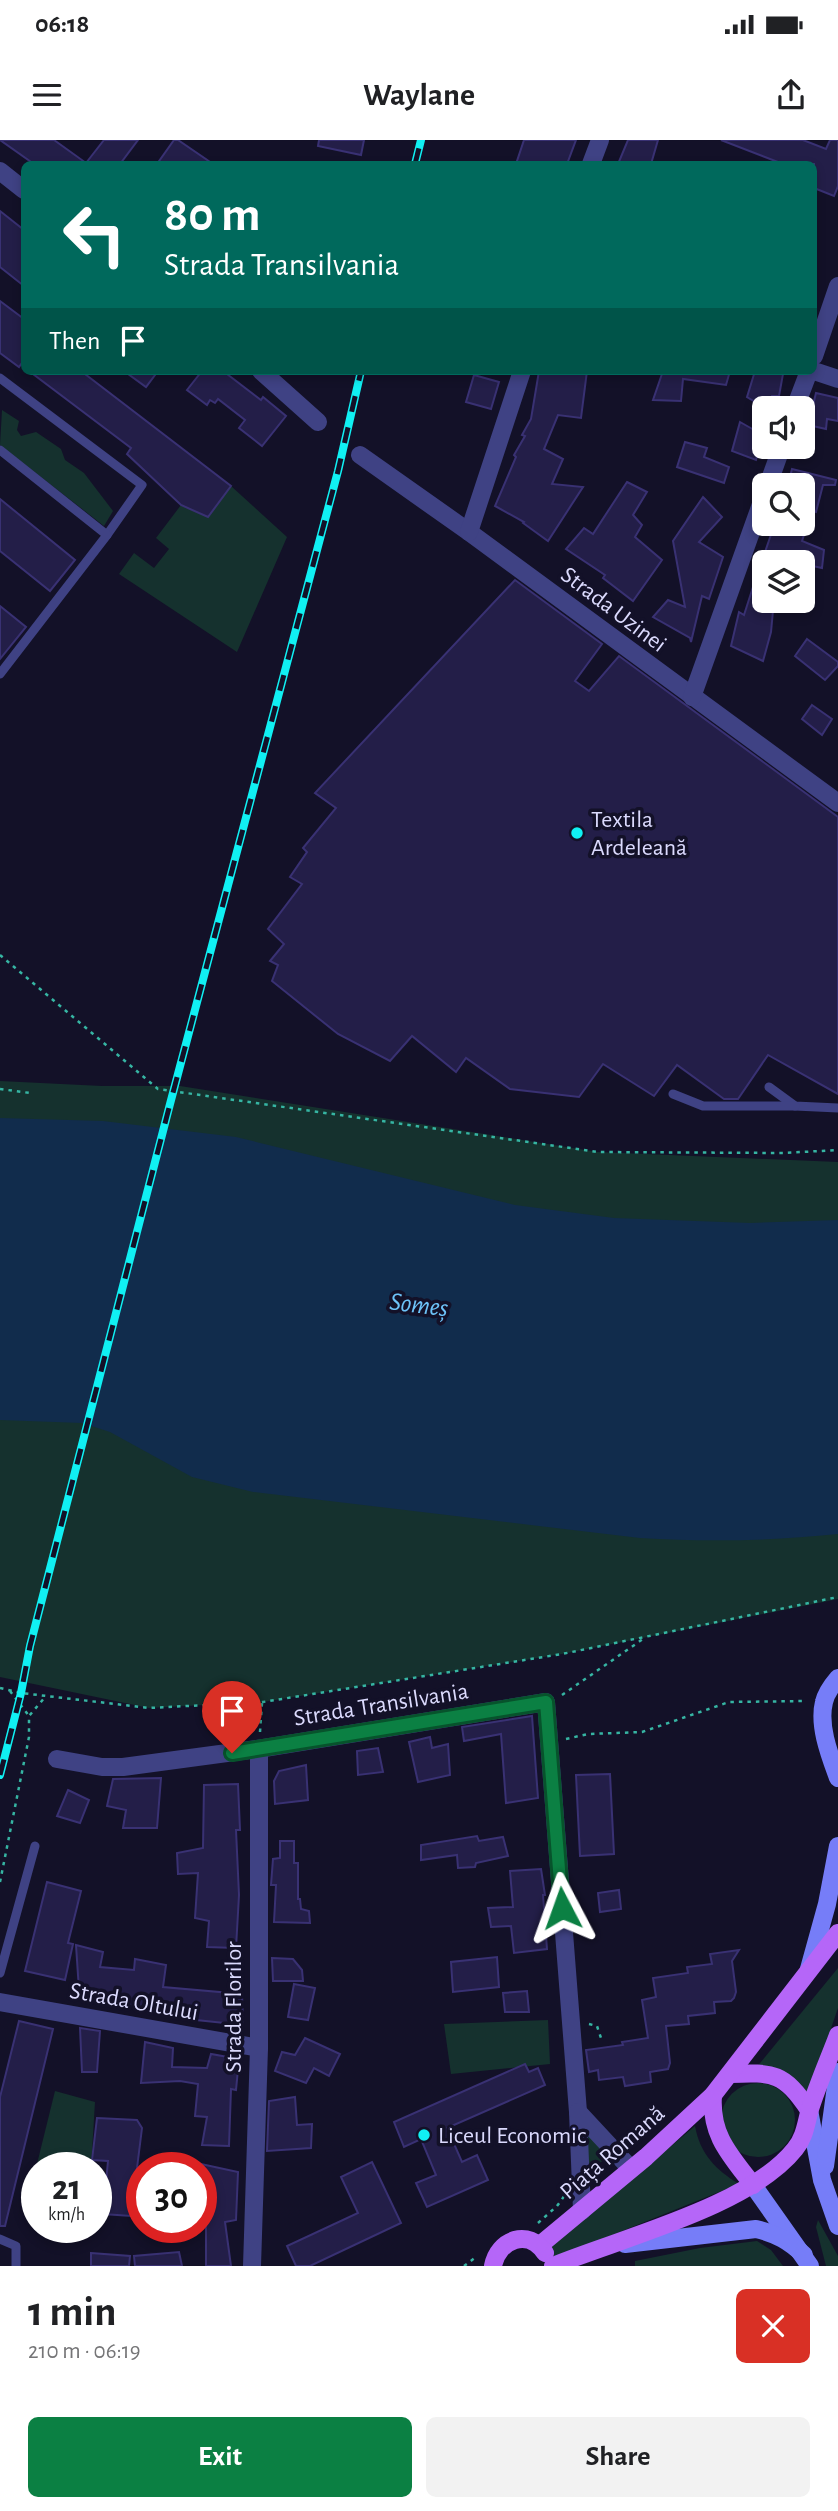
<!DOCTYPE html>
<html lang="en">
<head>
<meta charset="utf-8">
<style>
	:root { --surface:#fff; --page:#f2f2f2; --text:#202124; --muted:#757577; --accent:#0b8043 }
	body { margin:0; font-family:"Alegreya Sans",sans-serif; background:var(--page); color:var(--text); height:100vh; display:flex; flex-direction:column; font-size:26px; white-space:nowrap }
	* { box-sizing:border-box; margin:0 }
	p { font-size:23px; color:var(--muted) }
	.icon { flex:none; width:38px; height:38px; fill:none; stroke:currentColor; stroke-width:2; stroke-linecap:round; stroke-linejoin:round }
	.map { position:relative; height:2126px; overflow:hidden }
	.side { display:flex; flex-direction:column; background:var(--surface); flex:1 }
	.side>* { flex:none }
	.banner { position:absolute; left:21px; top:21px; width:796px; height:214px; border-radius:10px; box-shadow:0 4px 10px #0003; background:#00695c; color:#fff; overflow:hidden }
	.buttons { position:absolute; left:752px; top:256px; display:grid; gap:14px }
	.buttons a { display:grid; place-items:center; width:63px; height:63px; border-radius:10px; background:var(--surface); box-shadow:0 4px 10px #0003; font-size:35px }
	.speed { position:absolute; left:21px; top:2012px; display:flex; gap:14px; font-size:35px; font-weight:700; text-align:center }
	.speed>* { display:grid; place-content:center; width:91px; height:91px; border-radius:50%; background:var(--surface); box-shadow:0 4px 10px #0003; line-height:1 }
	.speed small { font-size:18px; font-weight:400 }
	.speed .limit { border:10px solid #d22; background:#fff; color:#111 }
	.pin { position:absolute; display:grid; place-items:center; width:60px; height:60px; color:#fff; margin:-72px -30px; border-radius:50% 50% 50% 0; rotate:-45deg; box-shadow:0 0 7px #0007 }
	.pin .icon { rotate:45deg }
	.me { position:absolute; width:77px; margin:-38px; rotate:356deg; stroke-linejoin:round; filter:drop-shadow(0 0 5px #0008) }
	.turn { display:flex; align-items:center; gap:24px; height:147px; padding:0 28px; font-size:32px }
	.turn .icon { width:91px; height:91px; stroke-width:2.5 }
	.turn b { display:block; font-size:49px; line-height:60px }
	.then { display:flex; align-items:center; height:66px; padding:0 28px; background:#0003; gap:14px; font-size:26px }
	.round { display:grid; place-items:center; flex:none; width:74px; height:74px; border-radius:10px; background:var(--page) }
	.headline { display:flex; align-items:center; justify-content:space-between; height:119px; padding:0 28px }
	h1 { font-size:42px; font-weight:700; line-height:52px }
	.cta { display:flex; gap:14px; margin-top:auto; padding:14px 28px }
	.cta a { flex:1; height:80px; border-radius:10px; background:var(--accent); color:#fff; font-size:28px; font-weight:700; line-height:80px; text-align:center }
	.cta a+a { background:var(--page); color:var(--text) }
	.status { display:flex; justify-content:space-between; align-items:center; height:49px; padding:0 35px; background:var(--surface); direction:ltr }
	.status svg { height:19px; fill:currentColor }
	header { display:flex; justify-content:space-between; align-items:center; height:91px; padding:0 28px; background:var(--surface); font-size:32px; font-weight:700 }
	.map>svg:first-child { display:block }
	.green { fill:#15312e }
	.water { fill:#112c4c }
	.building { fill:#231e48; stroke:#393173; stroke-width:2 }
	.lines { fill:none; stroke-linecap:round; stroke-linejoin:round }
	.path { stroke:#36b5a3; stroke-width:2.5; stroke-dasharray:3.5 5; stroke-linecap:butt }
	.lane { stroke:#3f4284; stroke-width:9 }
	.street { stroke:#3f4284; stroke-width:18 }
	.secondary { stroke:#767df8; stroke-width:18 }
	.primary { stroke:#b566f8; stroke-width:18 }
	.rail-casing { stroke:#10f0f3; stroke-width:8 }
	.rail { stroke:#131128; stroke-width:5; stroke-dasharray:16; stroke-linecap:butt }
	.route-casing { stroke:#07532c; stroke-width:18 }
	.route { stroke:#0b8043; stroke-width:12 }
	.poi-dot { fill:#10f0f3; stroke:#131128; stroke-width:2.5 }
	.labels { text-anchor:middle; stroke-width:7; stroke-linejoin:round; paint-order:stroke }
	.street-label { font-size:24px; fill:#dbdafd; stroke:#131128 }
	.poi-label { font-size:24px; fill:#dbdafd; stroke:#131128; text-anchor:start }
	.water-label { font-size:26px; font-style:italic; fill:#6dc3f8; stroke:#131128 }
</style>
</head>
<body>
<div class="status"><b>06:18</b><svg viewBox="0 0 49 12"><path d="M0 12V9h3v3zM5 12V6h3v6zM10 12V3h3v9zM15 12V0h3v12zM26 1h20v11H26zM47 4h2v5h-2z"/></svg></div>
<header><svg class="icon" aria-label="menu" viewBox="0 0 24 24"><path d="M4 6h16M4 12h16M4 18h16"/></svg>Waylane<svg class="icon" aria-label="share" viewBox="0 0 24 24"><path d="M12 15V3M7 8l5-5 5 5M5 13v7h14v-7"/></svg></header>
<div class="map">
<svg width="838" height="2126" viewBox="0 0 838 2126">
	<rect width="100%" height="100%" fill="#131128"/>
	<g class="green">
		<path d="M2,270L19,281L17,290L21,296L36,292L61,309L65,320L84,333L113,371L104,386L0,305Z"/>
		<path d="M231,346L287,397L237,512L119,434L134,413L154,428L169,409L156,398L181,365L208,377Z"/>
		<path d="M0,941L102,946H180L598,1012L838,1022V1459L562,1514L263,1562L149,1568L0,1537Z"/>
		<path d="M838,1828V1868L807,1958L756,1928Z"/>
		<path d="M548,1880L550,1924L451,1934L444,1884Z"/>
		<circle cx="758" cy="1980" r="37"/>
		<path d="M55,1951L95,1962L91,2028H37V2036H34Z"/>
		<path d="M582,1982L612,2012L584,2038Z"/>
		<path d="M695,1986C700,2014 716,2030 739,2044L555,2118L549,2109Z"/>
		<path d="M818,2080L838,2116V2126H826L816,2087Z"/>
		<path d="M757,2101L771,2110L783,2126H635V2121L700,2108Z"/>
	</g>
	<path class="water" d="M0,978L103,981L236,997L515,1065L614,1078L750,1083L838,1080V1394C772,1401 706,1402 640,1398L253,1352L192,1337L110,1292L82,1283L0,1280Z"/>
	<g class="building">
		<path d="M0,0H54L86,23L104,0H138L120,24H34Z"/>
		<path d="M174,0H178L213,24H157Z"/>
		<path d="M319,0H364L361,15L318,6Z"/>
		<path d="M524,0H576L567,24H516Z"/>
		<path d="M628,0H658L651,24H618Z"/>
		<path d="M721,0H803L826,9L830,0H838V46L834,56L814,48V24H783Z"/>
		<path d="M0,71L24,90V146L0,127Z"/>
		<path d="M0,161L24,179V220L19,227L0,213Z"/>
		<path d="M29,231H81L231,346L208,377L181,365L127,314L131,308Z"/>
		<path d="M124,231H158L146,247Z"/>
		<path d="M202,231H223L261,260L263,257L286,276L262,306L239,288L245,280L218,259L215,263L210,260L207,265L187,250Z"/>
		<path d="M539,231H587L581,278L558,275L544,309L563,319L552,344L583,347L548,401L523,383L524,382L495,366L516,317L514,315L525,296L522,295L531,279Z"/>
		<path d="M663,231H730L726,245L683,239L681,261L653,260Z"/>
		<path d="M755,231L783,234L779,256H772L765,268L747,257Z"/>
		<path d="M474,235L499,242L491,269L466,262Z"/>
		<path d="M816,253L838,258V281L827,279L826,289L808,285Z"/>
		<path d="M740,282L763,295L756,320L732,311Z"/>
		<path d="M685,302L707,308L704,317L729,327L724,343L677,327Z"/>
		<path d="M792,329L836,340L835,345H823L816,372L803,368V345H788Z"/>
		<path d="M627,342L647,352L633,375L642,385L635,397L662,420L633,461L603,438L605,435L566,409L584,388L593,394Z"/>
		<path d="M703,357L722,377L699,402L723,417L709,459L702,456L691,502L690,498L653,477L668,460L685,467L673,401Z"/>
		<path d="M0,359L75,420L50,451L0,411Z"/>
		<path d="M775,383H808L802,401L824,410L822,428L803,424V422L764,415Z"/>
		<path d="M762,419L765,420V460H774L771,492L763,521L731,506L739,472L744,475Z"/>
		<path d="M515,440L602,504L575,541L589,551L619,516L838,677V954L768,915L738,959H724L677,925L654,956L603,924L579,957L510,949L466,918L456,932L412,896L390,921L338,894L272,841L278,825L270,821L284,804L268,789L302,744L290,737L307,712L303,708L336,668L315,653Z"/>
		<path d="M0,466L26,487L0,519Z"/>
		<path d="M807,499L838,522V526L825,540L795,516Z"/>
		<path d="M812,565L832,579L822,595L802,579Z"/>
		<path d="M532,1576L538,1658L506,1663L501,1594L464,1601L462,1587Z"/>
		<path d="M430,1597L432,1608L448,1604L450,1635L418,1642L409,1602Z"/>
		<path d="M378,1608L383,1632L358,1635L357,1611Z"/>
		<path d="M306,1625L308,1660L275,1664L274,1641L279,1631Z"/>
		<path d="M610,1634L614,1714L580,1716L576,1635Z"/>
		<path d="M161,1638L157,1688H123L126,1670L107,1666L113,1639Z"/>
		<path d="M238,1644L240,1690H236L239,1755L236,1808L207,1807L209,1781L195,1778L198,1733L178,1734L177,1713L203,1708L204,1645Z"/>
		<path d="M68,1650L89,1660L80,1683L57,1676Z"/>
		<path d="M477,1696L479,1701L503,1697L508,1716L476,1723L475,1727L458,1728L457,1715L421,1720V1705Z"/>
		<path d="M280,1701H294V1723H298V1759H300L301,1769L309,1771L310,1783L274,1782L276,1745H271L273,1719L280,1718Z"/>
		<path d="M541,1729L545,1755H543L547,1809L514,1813L511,1786L491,1787L488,1768L513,1767L510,1731Z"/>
		<path d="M47,1742L81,1751L68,1803L73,1804L65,1840L25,1831Z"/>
		<path d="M619,1750L621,1769L600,1772L598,1753Z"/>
		<path d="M76,1805L103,1812L100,1827L134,1830L135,1819L166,1825L163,1847L242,1854L243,1885L187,1879V1874L123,1864L125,1856L79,1850Z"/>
		<path d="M739,1810L732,1821L736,1852L734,1858L731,1861L714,1862L715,1873L688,1876L689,1884L666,1886L670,1923L668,1929L650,1932L651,1942L625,1946L623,1937L599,1940L598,1930L589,1932L586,1910L623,1905L622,1902L648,1898L642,1860L656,1857L653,1838L688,1833L687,1827L712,1824L710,1814Z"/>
		<path d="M497,1817L499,1847L453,1852L451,1822Z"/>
		<path d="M272,1818L293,1819L302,1830L303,1841H273Z"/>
		<path d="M294,1844L315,1848L308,1880L288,1877Z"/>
		<path d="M527,1851L529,1872H505L503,1853Z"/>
		<path d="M19,1881L53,1889L5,2086H0V1957Z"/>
		<path d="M80,1888L100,1891L97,1932H82Z"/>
		<path d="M305,1898L340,1914L329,1936L314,1928L306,1943L275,1931L282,1912L295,1915Z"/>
		<path d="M145,1902L173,1908L172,1927L207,1928L211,1914L239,1919L236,1950L231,1949L229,2006L202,2005L207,1977L195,1976L198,1944L180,1941L141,1943Z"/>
		<path d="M525,1924L529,1932L538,1928L545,1945L447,1988L462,2022L477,2015L488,2040L427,2067L416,2043L436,2035L421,1999L404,2007L394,1982Z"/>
		<path d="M295,1957L297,1985L312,1984L311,2008L267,2011L269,1961Z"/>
		<path d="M97,1978L137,1980L142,1988L131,2076L103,2074L108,2021L92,2020Z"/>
		<path d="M372,2022L401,2083L310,2126H296L287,2106L358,2073L341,2037Z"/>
		<path d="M201,2024L238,2032L236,2080L225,2082L231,2126H206V2089L203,2060H201Z"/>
		<path d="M179,2112L182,2126H135L134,2116Z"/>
		<path d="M91,2113L130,2116L129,2126H91Z"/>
	</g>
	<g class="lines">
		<g class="path">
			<path d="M0,815L158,949L598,1012L784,1013L838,1010"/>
			<path d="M0,949L30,953"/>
			<path d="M0,1548L21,1553L149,1568L263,1562L562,1514L838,1457"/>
			<path d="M10,1551L29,1576"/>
			<path d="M562,1555L643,1499"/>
			<path d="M260,1592L262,1563"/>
			<path d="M566,1599L588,1594L642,1592L729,1562L806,1561"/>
			<path d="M0,1742L29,1597V1576L46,1556"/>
			<path d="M589,1884L597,1886L601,1898"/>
			<path d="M538,2083L557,2066L565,2055"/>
			<path d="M464,2126L476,2117"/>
		</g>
		<g class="lane">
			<path d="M0,238L142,345L107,395"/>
			<path d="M0,310L107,395L0,534"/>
			<path d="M769,947L795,966L838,968"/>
			<path d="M673,954L703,966H795"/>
			<path d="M0,1833L35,1706"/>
			<path d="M0,2099L16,2106V2126"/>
		</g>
		<g class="street">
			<path d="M591,24L600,0"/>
			<path d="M0,31L24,50"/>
			<path d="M814,216L838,146"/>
			<path d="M261,231L318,282"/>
			<path d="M814,231L838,239"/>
			<path d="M795,268L809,231"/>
			<path d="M360,315L469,392L838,663"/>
			<path d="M768,345L782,306"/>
			<path d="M469,392L522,231"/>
			<path d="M692,557L765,353"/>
			<path d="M57,1619L102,1627H123L264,1608L546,1562L578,1972L582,2071"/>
			<path d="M0,1862L259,1908"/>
			<path d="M578,1972L631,2029"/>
			<path d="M252,2126L259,1908V1609"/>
		</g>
		<g class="secondary">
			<path d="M838,1538C832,1545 826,1553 824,1562C818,1586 830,1616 838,1638"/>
			<path d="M809,1829L827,1764L838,1706"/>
			<path d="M809,1970L822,2040L838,2086"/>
			<path d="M825,2026L838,1932"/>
			<path d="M753,2045L810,2126"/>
			<path d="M625,2104L756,2089C777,2094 789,2101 804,2115"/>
		</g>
		<g class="primary">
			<path d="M730,1934C774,1932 784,1933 809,1970"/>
			<path d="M713,1955C710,1995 730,2015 753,2045"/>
			<path d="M540,2105L646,2017L713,1955L838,1793"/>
			<path d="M493,2126C498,2099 529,2088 545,2113"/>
			<path d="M553,2126C621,2098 750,2066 795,2009C805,1997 806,1983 810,1969C818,1944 829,1919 838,1895"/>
		</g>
		<defs>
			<g id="rail">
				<path d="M415,24L421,0"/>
				<path d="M0,1635L21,1553L30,1506L170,964L338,331L361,231"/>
			</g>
		</defs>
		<use href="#rail" class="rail-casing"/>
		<use href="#rail" class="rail"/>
	</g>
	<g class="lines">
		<defs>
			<path id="route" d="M232,1613L546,1562L562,1768"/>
		</defs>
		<use href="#route" class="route-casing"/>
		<use href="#route" class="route"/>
	</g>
	<g class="poi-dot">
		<circle cx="577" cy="693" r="7"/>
		<circle cx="424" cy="1995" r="7"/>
	</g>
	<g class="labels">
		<g class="street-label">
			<text transform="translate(614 469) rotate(37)" y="8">Strada Uzinei</text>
			<text transform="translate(381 1564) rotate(-9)" y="8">Strada Transilvania</text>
			<text transform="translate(134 1861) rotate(10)" y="8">Strada Oltului</text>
			<text transform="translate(233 1867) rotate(-90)" y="8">Strada Florilor</text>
			<text transform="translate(612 2012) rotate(-41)" y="8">Piața Romană</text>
		</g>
		<g class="poi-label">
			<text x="591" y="687">Textila<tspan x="591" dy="28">Ardeleană</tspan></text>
			<text x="438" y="2003">Liceul Economic</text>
		</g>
		<g class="water-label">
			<text transform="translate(419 1164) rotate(7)" y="9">Someș</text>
		</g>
	</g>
</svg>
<div class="buttons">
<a><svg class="icon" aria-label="sound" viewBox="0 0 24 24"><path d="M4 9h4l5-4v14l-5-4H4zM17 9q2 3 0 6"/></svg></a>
<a><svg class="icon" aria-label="search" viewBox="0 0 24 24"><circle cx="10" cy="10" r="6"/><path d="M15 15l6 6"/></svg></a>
<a><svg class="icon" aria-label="layers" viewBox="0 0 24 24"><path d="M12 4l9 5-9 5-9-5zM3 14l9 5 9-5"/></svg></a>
</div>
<div class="speed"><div>21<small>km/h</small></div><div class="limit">30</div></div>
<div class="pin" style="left:232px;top:1613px;background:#d93025"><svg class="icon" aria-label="arrive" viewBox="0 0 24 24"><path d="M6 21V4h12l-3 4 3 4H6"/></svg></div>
<svg class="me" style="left:562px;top:1768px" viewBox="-20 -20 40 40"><path d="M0-17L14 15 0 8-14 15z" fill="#0b8043" stroke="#fff" stroke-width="4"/></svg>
<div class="banner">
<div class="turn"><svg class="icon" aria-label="left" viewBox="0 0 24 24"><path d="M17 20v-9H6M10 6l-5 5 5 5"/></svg><div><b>80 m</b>Strada Transilvania</div></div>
<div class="then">Then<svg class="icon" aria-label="arrive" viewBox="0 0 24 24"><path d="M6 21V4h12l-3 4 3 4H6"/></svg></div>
</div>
</div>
<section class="side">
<div class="headline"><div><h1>1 min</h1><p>210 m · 06:19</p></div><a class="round" style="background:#d93025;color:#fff"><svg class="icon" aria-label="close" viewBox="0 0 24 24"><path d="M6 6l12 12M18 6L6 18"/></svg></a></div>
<div class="cta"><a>Exit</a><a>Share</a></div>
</section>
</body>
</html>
